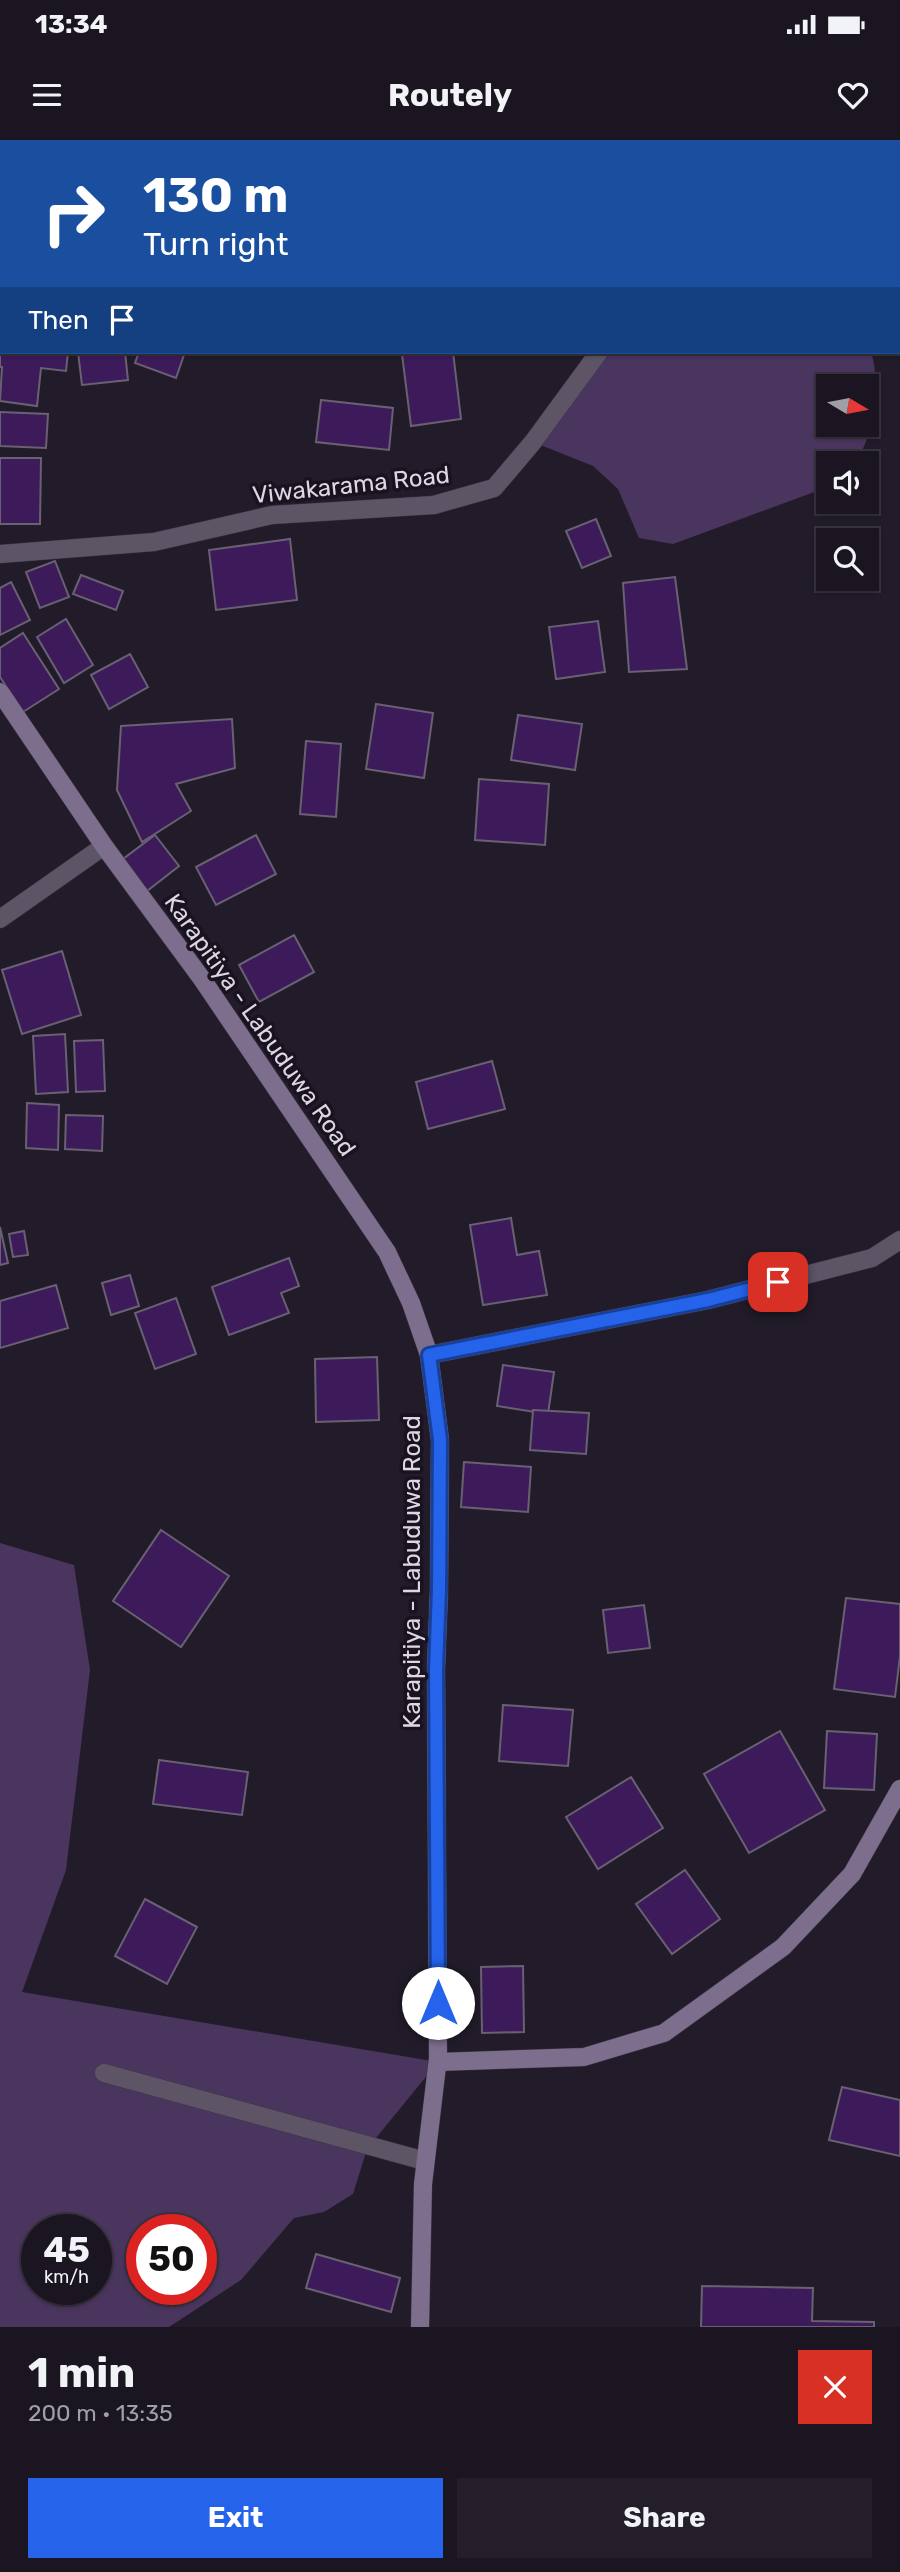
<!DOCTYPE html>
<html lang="en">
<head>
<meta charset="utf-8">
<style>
	:root { --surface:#1a1520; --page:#231e29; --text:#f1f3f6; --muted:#9f9fa5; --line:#38343e; --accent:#2563eb }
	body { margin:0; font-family:Rubik,sans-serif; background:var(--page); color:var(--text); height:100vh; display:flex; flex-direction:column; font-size:26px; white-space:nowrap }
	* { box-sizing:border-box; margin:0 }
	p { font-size:23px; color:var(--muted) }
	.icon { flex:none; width:38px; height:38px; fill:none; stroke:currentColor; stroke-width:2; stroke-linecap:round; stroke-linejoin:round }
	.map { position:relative; height:2187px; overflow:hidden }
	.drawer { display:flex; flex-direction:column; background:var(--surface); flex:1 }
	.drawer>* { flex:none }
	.guide { position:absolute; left:0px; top:0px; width:901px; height:214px; box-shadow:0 2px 5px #0004,0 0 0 2px var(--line); background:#1a4fa0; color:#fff; overflow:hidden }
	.needle { width:46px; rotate:100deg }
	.controls { position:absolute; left:816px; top:234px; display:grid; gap:14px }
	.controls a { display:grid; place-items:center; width:63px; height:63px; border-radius:0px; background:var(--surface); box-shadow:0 2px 5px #0004,0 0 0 2px var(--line); font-size:35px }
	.speed { position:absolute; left:21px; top:2074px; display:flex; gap:14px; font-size:35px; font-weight:700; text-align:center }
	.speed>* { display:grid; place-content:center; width:91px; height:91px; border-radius:50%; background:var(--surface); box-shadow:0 2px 5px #0004,0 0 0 2px var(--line); line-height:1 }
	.speed small { font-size:18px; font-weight:400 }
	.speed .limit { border:10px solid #d22; background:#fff; color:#111 }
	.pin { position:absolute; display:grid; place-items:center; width:60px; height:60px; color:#fff; margin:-30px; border-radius:14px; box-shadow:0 4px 10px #0006 }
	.me { position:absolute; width:77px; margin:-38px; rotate:0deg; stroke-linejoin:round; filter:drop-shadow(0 0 5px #0008) }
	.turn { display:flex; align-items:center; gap:24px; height:147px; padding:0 28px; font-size:32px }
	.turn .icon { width:91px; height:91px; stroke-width:2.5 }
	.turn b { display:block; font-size:49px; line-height:60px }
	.then { display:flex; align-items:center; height:66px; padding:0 28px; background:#0003; gap:14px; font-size:26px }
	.round { display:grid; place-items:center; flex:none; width:74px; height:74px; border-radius:0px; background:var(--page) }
	.head { display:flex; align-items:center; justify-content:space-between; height:119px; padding:0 28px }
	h1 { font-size:42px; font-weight:700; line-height:52px }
	.button { display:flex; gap:14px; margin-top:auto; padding:14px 28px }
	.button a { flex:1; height:80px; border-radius:0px; background:var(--accent); color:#fff; font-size:28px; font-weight:700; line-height:80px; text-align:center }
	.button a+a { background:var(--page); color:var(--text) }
	.status { display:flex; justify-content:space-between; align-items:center; height:49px; padding:0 35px; background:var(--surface); direction:ltr }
	.status svg { height:19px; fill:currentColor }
	header { display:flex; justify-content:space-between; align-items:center; height:91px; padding:0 28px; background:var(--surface); font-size:32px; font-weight:700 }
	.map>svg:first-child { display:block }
	.green { fill:#49355e; fill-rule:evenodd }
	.building { fill:#3d1a5a; stroke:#686172; stroke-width:2 }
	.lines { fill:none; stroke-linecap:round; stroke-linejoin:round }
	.street-casing { stroke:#3d3844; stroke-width:19 }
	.secondary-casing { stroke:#3d3844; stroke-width:19 }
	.street { stroke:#5d5566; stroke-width:18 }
	.secondary { stroke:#7d6e8e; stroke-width:18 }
	.route-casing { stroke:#184099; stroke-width:18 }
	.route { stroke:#2563eb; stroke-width:12 }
	.labels { text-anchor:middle; stroke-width:7; stroke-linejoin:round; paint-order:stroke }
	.street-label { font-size:24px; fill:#dcd7e1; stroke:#191220 }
</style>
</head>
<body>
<div class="status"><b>13:34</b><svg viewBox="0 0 49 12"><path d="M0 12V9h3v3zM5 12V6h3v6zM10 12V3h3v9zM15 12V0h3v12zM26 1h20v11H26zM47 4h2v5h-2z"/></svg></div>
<header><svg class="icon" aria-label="menu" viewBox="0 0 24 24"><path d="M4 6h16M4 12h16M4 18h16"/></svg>Routely<svg class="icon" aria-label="heart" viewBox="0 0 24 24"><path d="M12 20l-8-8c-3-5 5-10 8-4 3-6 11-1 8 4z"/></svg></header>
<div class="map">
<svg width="900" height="2187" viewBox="0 0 900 2187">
	<rect width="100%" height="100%" fill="#221c2a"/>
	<g class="green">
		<path d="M599,212H871C881,240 874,302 853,324H828V347L673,404L639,398L618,349L593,326L533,302ZM828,247H866V285H828Z"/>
		<path d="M0,1403L74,1425L90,1530L66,1730L22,1852L438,1922L367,2009L353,2054L324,2072L294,2078L241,2140L169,2187H0ZM37,2090H96V2149H37ZM142,2090H201V2149H142Z"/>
	</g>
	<g class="building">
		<path d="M622,0H670L671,2H622Z"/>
		<path d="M0,202L2,212H68L66,231L41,228L37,266L0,261L2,227H0Z"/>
		<path d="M78,212H125L128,240L82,245Z"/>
		<path d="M139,212H185L176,238L135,223Z"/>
		<path d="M422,212H453L461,279L411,286L402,214Z"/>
		<path d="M321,260L393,268L389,310L316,302Z"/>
		<path d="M0,272L48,274L46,308L0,306Z"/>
		<path d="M0,318H41L40,384H0Z"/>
		<path d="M596,379L611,416L582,428L566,391Z"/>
		<path d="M290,399L297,460L216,470L209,410Z"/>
		<path d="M55,421L69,457L40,468L26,432Z"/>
		<path d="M81,435L123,451L116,470L73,454Z"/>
		<path d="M675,437L687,529L629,532L623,443Z"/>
		<path d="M11,442L30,480L0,495V448Z"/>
		<path d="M66,479L93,525L64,543L37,497Z"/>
		<path d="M598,481L605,532L556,539L549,487Z"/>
		<path d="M23,493L59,549L23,572L0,537V508Z"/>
		<path d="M130,514L148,547L109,569L91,535Z"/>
		<path d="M376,564L433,573L424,638L366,629Z"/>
		<path d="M518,575L582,584L575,630L511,620Z"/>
		<path d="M232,579L235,628L176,644L191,671L142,702L117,650L121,586Z"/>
		<path d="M306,601L341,604L336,677L300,674Z"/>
		<path d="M479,639L549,644L545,705L475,700Z"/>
		<path d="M155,695L179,726L147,751L123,719Z"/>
		<path d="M256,695L276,734L216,765L196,727Z"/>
		<path d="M294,795L314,832L259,862L239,825Z"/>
		<path d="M62,811L81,875L22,894L2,830Z"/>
		<path d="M65,894L68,952L36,954L33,896Z"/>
		<path d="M103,900L105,951L76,952L74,901Z"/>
		<path d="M492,921L505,969L428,989L416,942Z"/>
		<path d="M27,963L59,965L58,1010L26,1008Z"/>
		<path d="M66,975L103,976L102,1011L65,1009Z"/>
		<path d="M511,1078L517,1115L539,1111L547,1155L483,1165L470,1085Z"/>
		<path d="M0,1087L8,1123L0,1125Z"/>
		<path d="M24,1091L28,1115L13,1117L9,1094Z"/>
		<path d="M289,1118L299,1146L281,1153L289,1173L229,1195L212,1147Z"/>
		<path d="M130,1135L139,1166L111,1175L102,1143Z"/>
		<path d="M56,1145L68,1188L0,1208V1161Z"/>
		<path d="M176,1158L196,1214L155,1229L135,1173Z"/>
		<path d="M377,1217L379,1280L316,1282L315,1219Z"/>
		<path d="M503,1225L554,1232L548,1274L497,1266Z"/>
		<path d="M533,1270L589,1273L586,1314L530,1310Z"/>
		<path d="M464,1322L531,1327L528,1372L461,1367Z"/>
		<path d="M161,1390L229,1436L181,1507L113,1461Z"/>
		<path d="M846,1458L900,1464V1516L895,1557L834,1549Z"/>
		<path d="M644,1465L650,1508L608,1513L603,1470Z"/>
		<path d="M503,1565L573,1570L568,1626L499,1621Z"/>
		<path d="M780,1591L825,1670L749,1713L704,1634Z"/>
		<path d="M827,1591L877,1594L874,1650L824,1648Z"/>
		<path d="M159,1620L248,1632L242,1675L153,1664Z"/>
		<path d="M631,1637L663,1688L598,1729L566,1677Z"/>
		<path d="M685,1730L720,1779L672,1814L636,1764Z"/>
		<path d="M145,1759L197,1787L167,1844L115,1816Z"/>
		<path d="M523,1826L524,1892L482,1893L481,1827Z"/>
		<path d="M842,1947L900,1960V2016L829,2000Z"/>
		<path d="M316,2114L400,2138L391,2172L306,2148Z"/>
		<path d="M702,2146L813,2148L812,2181L874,2182V2187H701Z"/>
	</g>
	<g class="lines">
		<defs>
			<g id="street">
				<path d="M0,414L154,402L272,375L434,365L494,348L533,302L599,212"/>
				<path d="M0,779L104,706"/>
				<path d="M429,1215L708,1160L872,1118L900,1100"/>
				<path d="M104,1933L425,2021"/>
			</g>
			<g id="secondary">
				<path d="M0,552L104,706L202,839L387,1112L411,1163L429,1215L440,1300L439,1450L436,1529L438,1918L423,2044L420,2187"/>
				<path d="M438,1922L584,1917L664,1893L783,1807L852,1734L900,1649"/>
			</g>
		</defs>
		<use href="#street" class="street-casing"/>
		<use href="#secondary" class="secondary-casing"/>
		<use href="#street" class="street"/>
		<use href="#secondary" class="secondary"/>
	</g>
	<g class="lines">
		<defs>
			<path id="route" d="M438,1863L436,1529L439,1450L440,1300L429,1215L708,1160L778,1142"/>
		</defs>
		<use href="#route" class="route-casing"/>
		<use href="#route" class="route"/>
	</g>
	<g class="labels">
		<g class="street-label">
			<text transform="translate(351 345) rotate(-6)" y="8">Viwakarama Road</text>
			<text transform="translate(260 885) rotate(55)" y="8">Karapitiya - Labuduwa Road</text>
			<text transform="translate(412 1432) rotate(-90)" y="8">Karapitiya - Labuduwa Road</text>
		</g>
	</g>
</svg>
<div class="controls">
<a><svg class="needle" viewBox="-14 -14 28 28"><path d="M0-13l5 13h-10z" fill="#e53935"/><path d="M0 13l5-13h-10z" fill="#9f9fa5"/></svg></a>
<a><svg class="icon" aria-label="sound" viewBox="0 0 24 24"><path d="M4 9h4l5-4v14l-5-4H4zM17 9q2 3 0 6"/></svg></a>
<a><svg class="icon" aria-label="search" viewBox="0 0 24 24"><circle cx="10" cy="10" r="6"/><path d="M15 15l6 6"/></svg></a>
</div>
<div class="speed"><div>45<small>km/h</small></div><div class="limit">50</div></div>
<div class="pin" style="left:778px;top:1142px;background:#d93025"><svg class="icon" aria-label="arrive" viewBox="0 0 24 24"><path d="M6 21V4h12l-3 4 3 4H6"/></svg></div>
<svg class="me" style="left:438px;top:1863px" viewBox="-20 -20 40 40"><circle r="19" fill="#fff"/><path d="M0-13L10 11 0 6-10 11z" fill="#2563eb"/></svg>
<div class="guide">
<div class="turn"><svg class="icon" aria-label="right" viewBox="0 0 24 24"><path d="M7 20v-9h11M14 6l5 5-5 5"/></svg><div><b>130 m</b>Turn right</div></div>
<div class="then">Then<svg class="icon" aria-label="arrive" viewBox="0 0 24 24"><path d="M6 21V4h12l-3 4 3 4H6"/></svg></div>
</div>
</div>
<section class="drawer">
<div class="head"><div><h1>1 min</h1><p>200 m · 13:35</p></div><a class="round" style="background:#d93025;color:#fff"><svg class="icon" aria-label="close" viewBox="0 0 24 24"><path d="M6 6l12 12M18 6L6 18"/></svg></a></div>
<div class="button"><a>Exit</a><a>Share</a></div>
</section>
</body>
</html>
